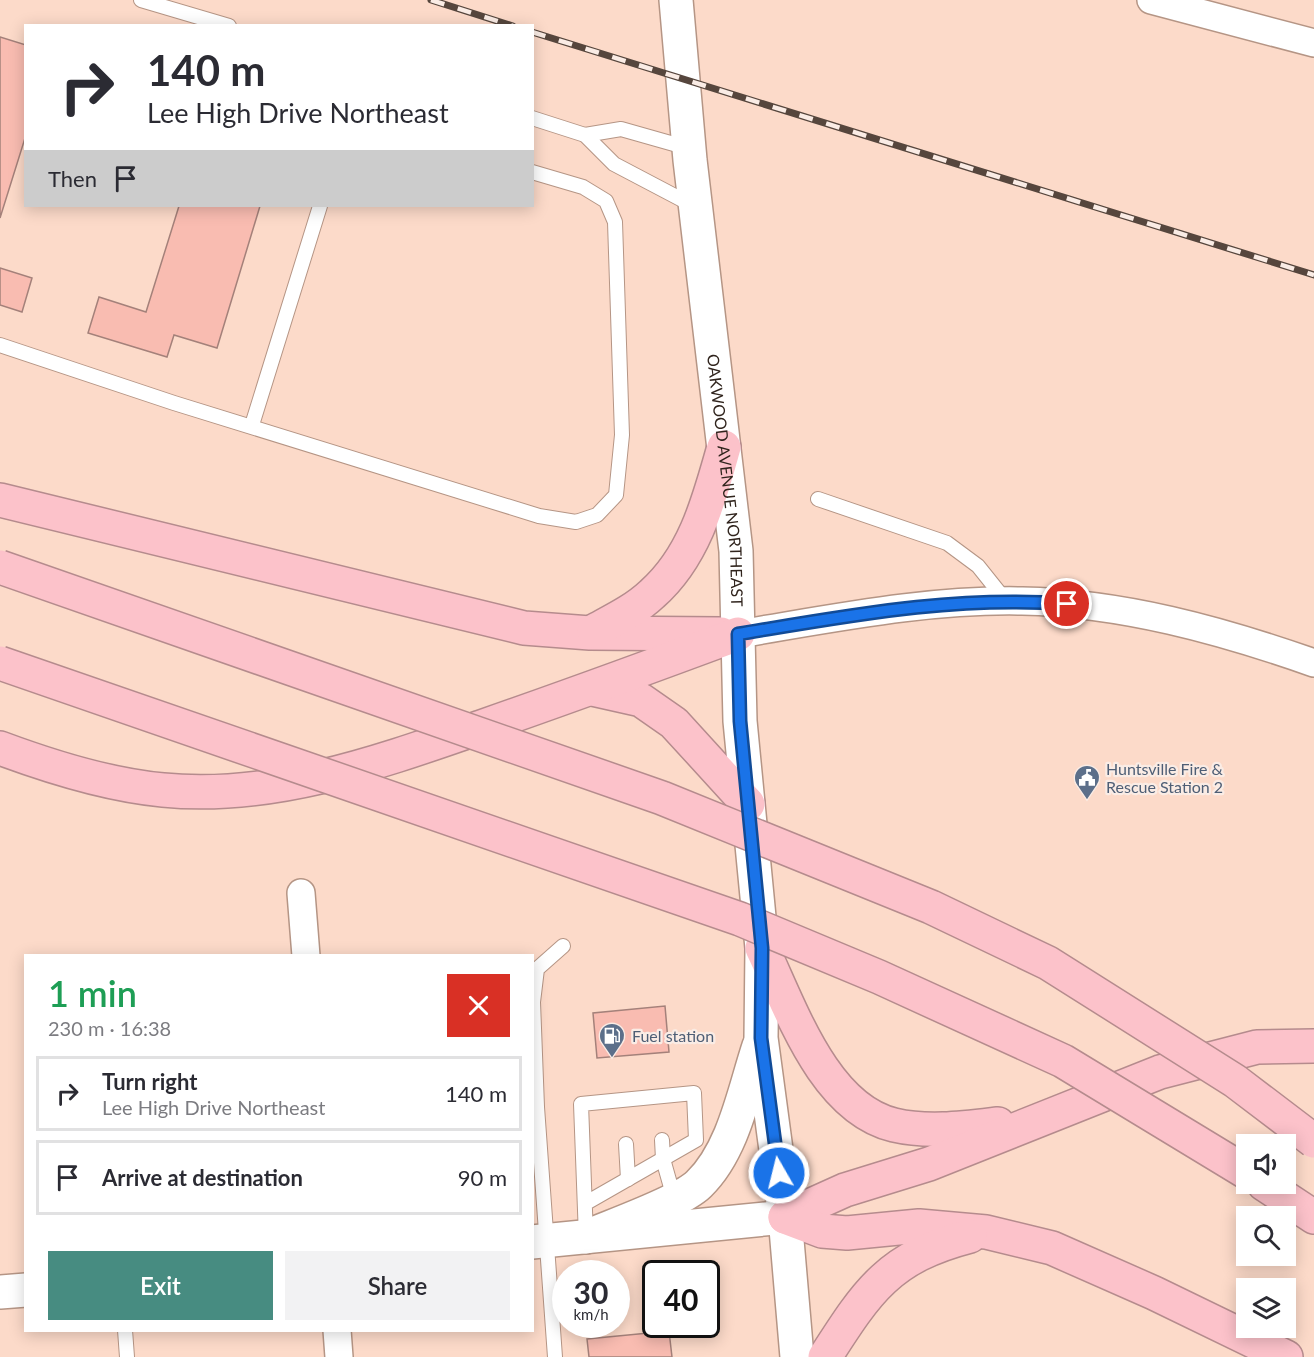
<!DOCTYPE html>
<html lang="en">
<head>
<meta charset="utf-8">
<style>
	:root { --surface:#fff; --page:#f2f2f3; --text:#2b2b33; --muted:#7c7c81; --line:#e1e1e2; --accent:#478c81 }
	body { margin:0; font-family:Lato,sans-serif; background:var(--page); color:var(--text); height:100vh; display:flex; flex-direction:column; font-size:22px; white-space:nowrap }
	* { box-sizing:border-box; margin:0 }
	p { font-size:20px; color:var(--muted) }
	.icon { flex:none; width:33px; height:33px; fill:none; stroke:currentColor; stroke-width:2; stroke-linecap:round; stroke-linejoin:round }
	.map { position:relative; flex:1; overflow:hidden }
	.details { position:absolute; left:24px; top:954px; width:510px; height:378px; display:flex; flex-direction:column; background:var(--surface); border-radius:0px; box-shadow:0 3px 15px #0003 }
	.details>* { flex:none }
	.hud { position:absolute; left:24px; top:24px; width:510px; height:183px; border-radius:0px; box-shadow:0 3px 15px #0003; background:#fff; color:var(--text); overflow:hidden }
	.controls { position:absolute; left:1236px; top:1134px; display:grid; gap:12px }
	.controls a { display:grid; place-items:center; width:60px; height:60px; border-radius:0px; background:var(--surface); box-shadow:0 3px 15px #0003; font-size:30px }
	.speed { position:absolute; left:552px; top:1260px; display:flex; gap:12px; font-size:30px; font-weight:700; text-align:center }
	.speed>* { display:grid; place-content:center; width:78px; height:78px; border-radius:50%; background:var(--surface); box-shadow:0 3px 15px #0003; line-height:1 }
	.speed small { font-size:15px; font-weight:400 }
	.speed .limit { border:3px solid #111; border-radius:9px; background:#fff; color:#111 }
	.pin { position:absolute; display:grid; place-items:center; width:51px; height:51px; color:#fff; margin:-26px; border:3px solid #fff; border-radius:50%; box-shadow:0 2px 6px #0007 }
	.me { position:absolute; width:66px; margin:-33px; rotate:352deg; stroke-linejoin:round; filter:drop-shadow(0 0 4px #0008) }
	.turn { display:flex; align-items:center; gap:21px; height:126px; padding:0 24px; font-size:27px }
	.turn .icon { width:78px; height:78px; stroke-width:2.5 }
	.turn b { display:block; font-size:42px; line-height:51px }
	.then { display:flex; align-items:center; height:57px; padding:0 24px; background:#0003; gap:12px; font-size:22px }
	.round { display:grid; place-items:center; flex:none; width:63px; height:63px; border-radius:0px; background:var(--page) }
	.overview { display:flex; align-items:center; justify-content:space-between; height:102px; padding:0 24px }
	h1 { font-size:36px; font-weight:600; line-height:45px; color:#1e9e55 }
	.action { display:flex; gap:12px; margin-top:auto; padding:12px 24px }
	.action a { flex:1; height:69px; border-radius:0px; background:var(--accent); color:#fff; font-size:24px; font-weight:600; line-height:69px; text-align:center }
	.action a+a { background:var(--page); color:var(--text) }
	ul { padding:0; list-style:none }
	li { display:flex; align-items:center; gap:18px; height:75px; margin:0 12px 9px; padding:0 12px; border:3px solid var(--line); border-radius:0px }
	li div { flex:1 }
	li b { display:block; font-size:22px }
	li em { font-style:normal }
	.map>svg:first-child { display:block }
	.building { fill:#f9bcb1; stroke:#a4817a; stroke-width:1.5 }
	.lines { fill:none; stroke-linecap:round; stroke-linejoin:round }
	.lane-casing { stroke:#b59585; stroke-width:16 }
	.street-casing { stroke:#b59585; stroke-width:30 }
	.secondary-casing { stroke:#b59585; stroke-width:36 }
	.highway-casing { stroke:#b58b8d; stroke-width:36 }
	.lane { stroke:#fff; stroke-width:14 }
	.street { stroke:#fff; stroke-width:27 }
	.secondary { stroke:#fff; stroke-width:33 }
	.highway { stroke:#fcc2ca; stroke-width:33 }
	.rail-casing { stroke:#56463d; stroke-width:7 }
	.rail { stroke:#faece5; stroke-width:4.5; stroke-dasharray:14; stroke-linecap:butt }
	.highway-bridge-casing { stroke:#b58b8d; stroke-width:36; stroke-linecap:butt }
	.highway-bridge { stroke:#fcc2ca; stroke-width:33 }
	.route-casing { stroke:#114b97; stroke-width:15 }
	.route { stroke:#1a73e8; stroke-width:10 }
	.labels { text-anchor:middle; stroke-width:4.5; stroke-linejoin:round; paint-order:stroke }
	.street-label { font-size:16px; fill:#30241d; stroke:#faece5 }
	.service-label { font-size:16px; fill:#4e5e75; stroke:#faece5; text-anchor:start }
</style>
</head>
<body>
<div class="map">
<svg width="1314" height="1357" viewBox="0 0 1314 1357">
	<rect width="100%" height="100%" fill="#fcdac9"/>
	<g class="building">
		<path d="M0,37L26,45V135L0,218Z"/>
		<path d="M179,206H260L217,348L174,335L167,357L88,333L99,297L146,312Z"/>
		<path d="M0,268L32,278L22,312L0,305Z"/>
		<path d="M665,1006L669,1052L597,1058L593,1013Z"/>
		<path d="M669,1331L672,1357H589L587,1339Z"/>
	</g>
	<g class="lines">
		<defs>
			<g id="lane">
				<path d="M141,0L229,26"/>
				<path d="M532,118L585,135L614,164L692,205"/>
				<path d="M585,135L621,129L688,148"/>
				<path d="M0,345L174,403L539,516L576,522L597,515L616,495L622,435L615,222L606,201L583,187L532,172"/>
				<path d="M252,425L320,206"/>
				<path d="M818,499L947,543L978,566L1006,601"/>
				<path d="M662,1140L663,1159L674,1198"/>
				<path d="M626,1144L628,1179"/>
				<path d="M586,1237L581,1104L694,1093L696,1140L586,1203"/>
				<path d="M125,1330L127,1357"/>
				<path d="M555,1357L537,1107L533,1002L537,969L563,946"/>
			</g>
			<g id="street">
				<path d="M1151,0L1314,43"/>
				<path d="M738,634C831,619 927,599 1022,601C1122,603 1220,630 1314,663"/>
				<path d="M301,893L306,956"/>
				<path d="M337,1330L339,1357"/>
			</g>
			<g id="secondary">
				<path id="s1" d="M676,0L690,160L736,551L740,721L762,948L761,1038L785,1217L797,1357"/>
				<path d="M586,1237C611,1226 681,1202 699,1184C734,1150 744,1091 759,1046"/>
				<path d="M532,1242L785,1217"/>
				<path d="M0,1292L26,1290"/>
			</g>
			<g id="highway">
				<path d="M0,500L524,628L590,633L721,634"/>
				<path d="M594,631C614,620 635,610 652,594C695,556 709,500 724,447"/>
				<path d="M592,689L641,700L674,723L748,804"/>
				<path d="M0,748C51,767 108,785 163,790C272,801 380,762 481,727C567,697 652,666 738,634"/>
				<path d="M762,948C790,1006 823,1108 894,1125C928,1133 964,1128 998,1124"/>
				<path d="M1264,1184L1314,1217"/>
				<path d="M785,1217L845,1190L929,1164L1160,1072L1257,1047L1314,1046"/>
				<path d="M785,1217L822,1231L847,1233L919,1226L986,1232L1052,1248L1154,1293L1286,1357"/>
				<path d="M825,1357C868,1290 889,1257 970,1236"/>
			</g>
		</defs>
		<use href="#lane" class="lane-casing"/>
		<use href="#street" class="street-casing"/>
		<use href="#secondary" class="secondary-casing"/>
		<use href="#highway" class="highway-casing"/>
		<use href="#lane" class="lane"/>
		<use href="#street" class="street"/>
		<use href="#secondary" class="secondary"/>
		<use href="#highway" class="highway"/>
		<defs>
			<g id="rail">
				<path d="M431,0L513,26"/>
				<path d="M532,32L1314,275"/>
			</g>
		</defs>
		<use href="#rail" class="rail-casing"/>
		<use href="#rail" class="rail"/>
		<defs>
			<g id="highway-bridge">
				<path d="M0,567L662,798L931,907L1048,963L1235,1081L1314,1141"/>
				<path d="M0,663L740,919L879,977L1063,1061L1246,1172"/>
			</g>
		</defs>
		<use href="#highway-bridge" class="highway-bridge-casing"/>
		<use href="#highway-bridge" class="highway-bridge"/>
	</g>
	<g class="lines">
		<defs>
			<path id="route" d="M779,1173L761,1038L762,948L740,721L738,634C847,616 956,595 1067,604"/>
		</defs>
		<use href="#route" class="route-casing"/>
		<use href="#route" class="route"/>
	</g>
	<defs>
		<symbol id="civic-pin" viewBox="-11 -11 22 30"><path d="M0 17L-7.5 6A9.5 9.5 0 1 1 7.5 6Z" fill="#5c6f8a" stroke="#faece5"/><path d="M-.6-6.5H3V-4.5H.6V-3L4-1V1h2V6H-6V1h2V-1L-.6-3ZM-1.2 2.5V6h2.4V2.5Z" fill="#fff"/></symbol>
		<symbol id="fuel-pin" viewBox="-11 -11 22 30"><path d="M0 17L-7.5 6A9.5 9.5 0 1 1 7.5 6Z" fill="#5c6f8a" stroke="#faece5"/><path d="M-5.5-6h7V0h2V4h1.3V-2.5L3-4.5l.8-.8L6-3V5H2.5V1h-1V6h-7ZM-4.2-4.7v3.2H.2V-4.7Z" fill="#fff"/></symbol>
	</defs>
	<g fill-rule="evenodd">
		<use href="#civic-pin" x="1072" y="763" width="30" height="40"/>
		<use href="#fuel-pin" x="597" y="1021" width="30" height="40"/>
	</g>
	<g class="labels">
		<g class="street-label">
			<text dy="6" stroke="none"><textPath href="#s1" startOffset="483">OAKWOOD AVENUE NORTHEAST</textPath></text>
		</g>
		<g class="service-label">
			<text x="1106" y="775">Huntsville Fire &amp;<tspan x="1106" dy="18">Rescue Station 2</tspan></text>
			<text x="632" y="1042">Fuel station</text>
		</g>
	</g>
</svg>
<div class="controls">
<a><svg class="icon" aria-label="sound" viewBox="0 0 24 24"><path d="M4 9h4l5-4v14l-5-4H4zM17 9q2 3 0 6"/></svg></a>
<a><svg class="icon" aria-label="search" viewBox="0 0 24 24"><circle cx="10" cy="10" r="6"/><path d="M15 15l6 6"/></svg></a>
<a><svg class="icon" aria-label="layers" viewBox="0 0 24 24"><path d="M12 4l9 5-9 5-9-5zM3 14l9 5 9-5"/></svg></a>
</div>
<div class="speed"><div>30<small>km/h</small></div><div class="limit">40</div></div>
<div class="pin" style="left:1067px;top:604px;background:#d93025"><svg class="icon" aria-label="arrive" viewBox="0 0 24 24"><path d="M6 21V4h12l-3 4 3 4H6"/></svg></div>
<svg class="me" style="left:779px;top:1173px" viewBox="-20 -20 40 40"><circle r="17" fill="#1a73e8" stroke="#fff" stroke-width="3"/><path d="M0-11L8 9 0 5-8 9z" fill="#fff"/></svg>
<div class="hud">
<div class="turn"><svg class="icon" aria-label="right" viewBox="0 0 24 24"><path d="M7 20v-9h11M14 6l5 5-5 5"/></svg><div><b>140 m</b>Lee High Drive Northeast</div></div>
<div class="then">Then<svg class="icon" aria-label="arrive" viewBox="0 0 24 24"><path d="M6 21V4h12l-3 4 3 4H6"/></svg></div>
</div>
<section class="details">
<div class="overview"><div><h1>1 min</h1><p>230 m · 16:38</p></div><a class="round" style="background:#d93025;color:#fff"><svg class="icon" aria-label="close" viewBox="0 0 24 24"><path d="M6 6l12 12M18 6L6 18"/></svg></a></div>
<ul>
<li><svg class="icon" aria-label="right" viewBox="0 0 24 24"><path d="M7 20v-9h11M14 6l5 5-5 5"/></svg><div><b>Turn right</b><p>Lee High Drive Northeast</p></div><em>140 m</em></li>
<li><svg class="icon" aria-label="arrive" viewBox="0 0 24 24"><path d="M6 21V4h12l-3 4 3 4H6"/></svg><div><b>Arrive at destination</b></div><em>90 m</em></li>
</ul>
<div class="action"><a>Exit</a><a>Share</a></div>
</section>
</div>
</body>
</html>
